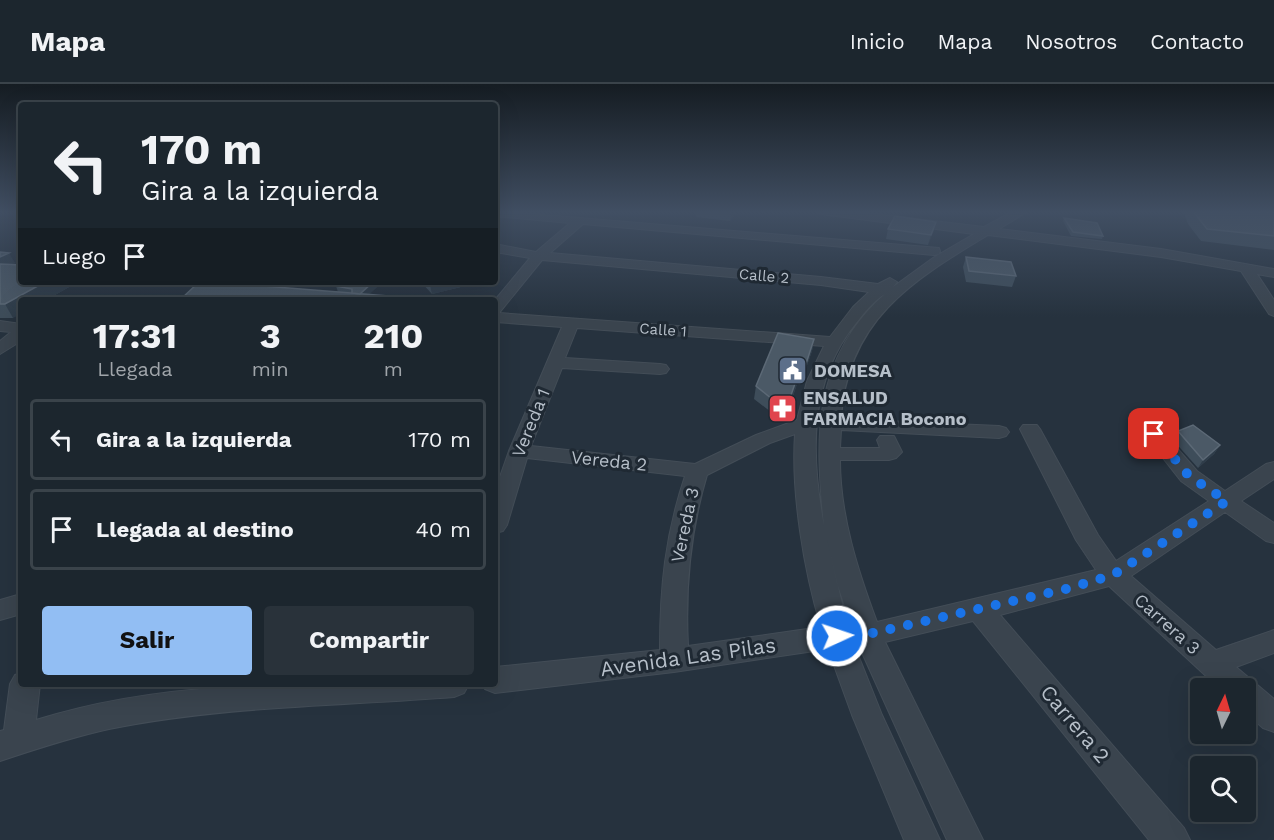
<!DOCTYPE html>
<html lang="es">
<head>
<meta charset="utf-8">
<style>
	:root { --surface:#1c262e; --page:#29323a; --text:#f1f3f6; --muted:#a0a5aa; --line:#3a434a; --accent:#92bef3 }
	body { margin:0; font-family:"Work Sans",sans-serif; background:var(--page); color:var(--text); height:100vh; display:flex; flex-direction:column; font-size:22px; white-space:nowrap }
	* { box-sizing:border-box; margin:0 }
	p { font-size:20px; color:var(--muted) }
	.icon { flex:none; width:33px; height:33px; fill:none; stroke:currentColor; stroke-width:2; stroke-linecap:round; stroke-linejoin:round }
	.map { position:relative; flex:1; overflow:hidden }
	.side { position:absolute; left:18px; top:213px; width:480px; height:390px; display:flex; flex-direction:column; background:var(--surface); border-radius:6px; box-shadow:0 6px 24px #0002,0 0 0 2px var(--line) }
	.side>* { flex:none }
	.top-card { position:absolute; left:18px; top:18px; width:480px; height:183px; border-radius:6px; box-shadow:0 6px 24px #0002,0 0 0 2px var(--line); background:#1c262e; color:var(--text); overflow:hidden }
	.needle { width:39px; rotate:5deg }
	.buttons { position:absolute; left:1190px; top:594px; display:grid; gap:12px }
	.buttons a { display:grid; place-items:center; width:66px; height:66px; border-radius:6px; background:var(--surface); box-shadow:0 6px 24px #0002,0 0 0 2px var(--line); font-size:30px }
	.pin { position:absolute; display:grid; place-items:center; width:51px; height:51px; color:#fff; margin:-26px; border-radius:12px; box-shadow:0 3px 9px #0006 }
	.me { position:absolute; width:66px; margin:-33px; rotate:87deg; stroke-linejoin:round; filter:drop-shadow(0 0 4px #0008) }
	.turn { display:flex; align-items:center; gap:21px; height:126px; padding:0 24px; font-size:27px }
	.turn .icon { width:78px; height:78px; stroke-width:2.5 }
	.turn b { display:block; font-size:42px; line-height:51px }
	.then { display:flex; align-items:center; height:57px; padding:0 24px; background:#0003; gap:12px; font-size:22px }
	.eta { display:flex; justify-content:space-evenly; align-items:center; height:102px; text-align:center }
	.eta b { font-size:36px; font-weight:700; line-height:42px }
	.button { display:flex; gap:12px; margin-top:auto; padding:12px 24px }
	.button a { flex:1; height:69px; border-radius:6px; background:var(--accent); color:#111; font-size:24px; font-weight:700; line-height:69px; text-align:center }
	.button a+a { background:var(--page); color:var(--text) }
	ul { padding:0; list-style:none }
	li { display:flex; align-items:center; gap:18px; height:81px; margin:0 12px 9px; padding:0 12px; border:3px solid var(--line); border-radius:6px }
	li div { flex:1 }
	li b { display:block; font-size:22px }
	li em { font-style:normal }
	header { display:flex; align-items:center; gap:36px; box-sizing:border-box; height:84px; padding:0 30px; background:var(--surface); border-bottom:2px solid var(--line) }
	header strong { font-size:28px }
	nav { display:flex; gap:33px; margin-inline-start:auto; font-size:21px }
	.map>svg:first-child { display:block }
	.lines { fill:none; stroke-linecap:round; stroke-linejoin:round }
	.minor-casing { stroke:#434d57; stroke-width:2 }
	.minor { fill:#3a444e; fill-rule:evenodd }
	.wall { fill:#3e4d5a }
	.shaded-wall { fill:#2f3d4a }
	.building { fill:#4b5966; stroke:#5c6976; stroke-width:1.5 }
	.route { stroke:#1a73e8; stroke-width:10; stroke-dasharray:0 18 }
	.labels { text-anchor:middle; stroke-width:6; stroke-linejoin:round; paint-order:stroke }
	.far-street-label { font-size:15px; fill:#b6bfc9; stroke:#1f2933 }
	.poi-label { font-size:18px; font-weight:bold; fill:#b6bfc9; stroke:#1f2933; text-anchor:start }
	.street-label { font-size:18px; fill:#b6bfc9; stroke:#1f2933 }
	.near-street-label { font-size:21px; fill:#b6bfc9; stroke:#1f2933 }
</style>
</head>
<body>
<header>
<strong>Mapa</strong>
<nav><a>Inicio</a><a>Mapa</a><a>Nosotros</a><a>Contacto</a></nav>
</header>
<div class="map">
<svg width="1274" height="756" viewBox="0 0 1274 756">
	<rect width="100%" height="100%" fill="#26323e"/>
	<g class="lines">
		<defs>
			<g id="minor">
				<path d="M495,127L939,164L940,167L939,170L934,171L583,140L550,169L821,193L878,200L890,194L897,198L893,203L933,174L974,150L821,130L815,127H849L984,143L1014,127H1028L999,145L1161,165L1274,185V193L1257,190L1274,216V232L1269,230L1241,187L1161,173L988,151C911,197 847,237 841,335L999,342L1006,344L1009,348L1006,352L999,354L841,346L840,364H880L877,356L880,352H894L902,368L896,374L889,376H840C840,432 858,487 877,538L1096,486L1076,456L1020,345L1023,341H1037L1040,345L1098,451L1116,477L1209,417L1181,397L1144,350L1147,346H1161L1197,387L1225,407L1266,380L1274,378V395L1241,417L1274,439V459L1266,457L1225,428L1131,492L1216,566L1274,546V569L1236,583L1274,615V648L1263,644L1245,628V604H1219L1109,502L1000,531L1184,744L1190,756H1149L973,537L885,558L983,756H947L859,562L855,563L882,631L940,756H904L852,631L828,565L674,588L495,609L485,605L482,600H495V583L660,566C660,503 665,452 685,392L527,374L507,441L503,447L495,449V407L509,367L562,243L495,238V216L530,174L495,168V160L536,168L570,139L495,132ZM542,176L821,201L869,208L853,223L830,253L499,229ZM885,210C812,275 815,353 824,442C811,372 808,298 856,239C864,229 874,216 885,210ZM577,244L824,262L807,297L797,336L756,351L695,380L531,362L562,284L660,290L666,289L669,285L666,281L660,280L565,274ZM795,350C791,409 804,487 821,543L688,562C685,502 690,448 707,391L770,359ZM826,451L837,499L851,540L847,541Z"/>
				<path d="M0,237L21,240V257L0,270V257L11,248L0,247Z"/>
				<path d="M21,510V530L0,536V516Z"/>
				<path d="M21,589V600H40L36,636C176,592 324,600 469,600L464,609L454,613C340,622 222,622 109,645C72,653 36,665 0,677V647L4,646L10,600L15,591Z"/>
			</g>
		</defs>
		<use href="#minor" class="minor-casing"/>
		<use href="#minor" class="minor"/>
	</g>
	<g class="wall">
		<path d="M696,127H738L730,137L696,133Z"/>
		<path d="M1183,127H1274V166L1201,157L1188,140Z"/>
		<path d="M1064,134L1103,152L1102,155L1071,152L1063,137Z"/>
		<path d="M936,138L928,161L886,155L888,145Z"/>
		<path d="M0,168L15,179L12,180L78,198L46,216H21L13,234H0Z"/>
		<path d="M966,173L1016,192L1012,203L966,198L963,183Z"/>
		<path d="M341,198L369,210L338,208L336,202Z"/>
		<path d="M421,198H468L469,201L432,210Z"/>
		<path d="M814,255L812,267L800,301L797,300L787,330L771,328L754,315L756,302Z"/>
		<path d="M1178,347L1220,361L1214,370L1198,384L1173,356Z"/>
	</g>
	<g class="shaded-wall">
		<path d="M731,127H738L730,137L731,128Z"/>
		<path d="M936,138L934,147L928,161L931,151Z"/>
		<path d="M9,169L15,179L0,186V173Z"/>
		<path d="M45,198H78L46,216H21V230L13,234L5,220Z"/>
		<path d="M373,198H383L363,216H353Z"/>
		<path d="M444,198H468L469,201L432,210L430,201Z"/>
		<path d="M814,255L812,267L800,301L803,289Z"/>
		<path d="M799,288L797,300L787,330L789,317Z"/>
		<path d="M1220,361L1214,370L1198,384L1203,376Z"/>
	</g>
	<g class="building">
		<path d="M1193,127H1274V152L1207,145Z"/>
		<path d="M895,132L936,138L931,151L888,145Z"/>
		<path d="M1064,134L1097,139L1103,152L1073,148Z"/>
		<path d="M0,168L9,169L0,173Z"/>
		<path d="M966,173L1011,178L1016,192L969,187Z"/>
		<path d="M0,180L21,181V198H45L5,220H0Z"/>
		<path d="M199,198H215L439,216H180Z"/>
		<path d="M341,198H373L360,210L352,209V205L336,202Z"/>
		<path d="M427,198H444L430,201Z"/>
		<path d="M778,249L814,255L803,289L799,288L789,317L772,315L756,302Z"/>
		<path d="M1193,341L1220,361L1203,376L1178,347Z"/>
	</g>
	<linearGradient id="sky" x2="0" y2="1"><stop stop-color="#151c22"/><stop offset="0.55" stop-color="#414f63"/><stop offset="1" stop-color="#414f63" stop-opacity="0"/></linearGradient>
	<rect width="1274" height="233" fill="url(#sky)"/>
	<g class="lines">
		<path class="route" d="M837,552L868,550L1066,505L1113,491L1227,417L1189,392L1154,350"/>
	</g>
	<defs>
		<symbol id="civic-square" viewBox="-11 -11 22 22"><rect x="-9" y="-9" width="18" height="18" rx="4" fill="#5c6f8a" stroke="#1f2933"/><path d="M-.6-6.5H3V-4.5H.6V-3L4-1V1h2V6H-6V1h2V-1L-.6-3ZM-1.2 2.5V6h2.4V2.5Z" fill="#fff"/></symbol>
		<symbol id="pharmacy-square" viewBox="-11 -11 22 22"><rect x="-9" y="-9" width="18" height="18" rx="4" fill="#e0444e" stroke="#1f2933"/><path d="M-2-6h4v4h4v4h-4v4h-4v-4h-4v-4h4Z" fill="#fff"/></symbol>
	</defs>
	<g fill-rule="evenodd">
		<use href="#civic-square" x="776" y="270" width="33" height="33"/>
		<use href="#pharmacy-square" x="766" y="308" width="33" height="33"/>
	</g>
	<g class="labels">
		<g class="far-street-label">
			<text transform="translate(764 192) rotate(5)" y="5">Calle 2</text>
			<text transform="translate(663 246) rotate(4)" y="5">Calle 1</text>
		</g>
		<g class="poi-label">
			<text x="814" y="293">DOMESA</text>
			<text x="803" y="320">ENSALUD<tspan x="803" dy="21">FARMACIA Bocono</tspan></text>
		</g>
		<g class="street-label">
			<text transform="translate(531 339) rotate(-68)" y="6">Vereda 1</text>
			<text transform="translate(609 377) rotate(6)" y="6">Vereda 2</text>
			<text transform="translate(685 441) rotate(-78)" y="6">Vereda 3</text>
			<text transform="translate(1167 540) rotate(42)" y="6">Carrera 3</text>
		</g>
		<g class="near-street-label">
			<text transform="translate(688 573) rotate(-8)" y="7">Avenida Las Pilas</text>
			<text transform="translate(1075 640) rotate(50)" y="7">Carrera 2</text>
		</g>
	</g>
</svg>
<div class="buttons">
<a><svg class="needle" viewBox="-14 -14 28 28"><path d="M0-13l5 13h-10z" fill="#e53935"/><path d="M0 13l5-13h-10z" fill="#a0a5aa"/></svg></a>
<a><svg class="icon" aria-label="search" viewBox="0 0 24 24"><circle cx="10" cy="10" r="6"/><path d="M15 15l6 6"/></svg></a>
</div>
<div class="pin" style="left:1154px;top:350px;background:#d93025"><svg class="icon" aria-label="arrive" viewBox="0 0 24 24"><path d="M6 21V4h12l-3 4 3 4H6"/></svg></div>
<svg class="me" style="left:837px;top:552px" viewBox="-20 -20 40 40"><circle r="17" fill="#1a73e8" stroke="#fff" stroke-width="3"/><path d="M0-11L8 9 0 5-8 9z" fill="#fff"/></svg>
<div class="top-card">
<div class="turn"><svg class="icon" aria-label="left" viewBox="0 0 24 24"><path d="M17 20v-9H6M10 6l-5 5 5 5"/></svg><div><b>170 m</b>Gira a la izquierda</div></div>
<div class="then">Luego<svg class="icon" aria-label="arrive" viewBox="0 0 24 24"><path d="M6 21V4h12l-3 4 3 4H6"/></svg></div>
</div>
<section class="side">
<div class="eta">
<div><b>17:31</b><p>Llegada</p></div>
<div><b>3</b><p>min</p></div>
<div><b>210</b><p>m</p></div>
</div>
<ul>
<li><svg class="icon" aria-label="left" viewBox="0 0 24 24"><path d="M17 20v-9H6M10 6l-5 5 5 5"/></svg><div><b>Gira a la izquierda</b></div><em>170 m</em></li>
<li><svg class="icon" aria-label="arrive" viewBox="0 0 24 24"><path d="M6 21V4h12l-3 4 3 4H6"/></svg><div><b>Llegada al destino</b></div><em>40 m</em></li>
</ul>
<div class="button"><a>Salir</a><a>Compartir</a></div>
</section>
</div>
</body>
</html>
